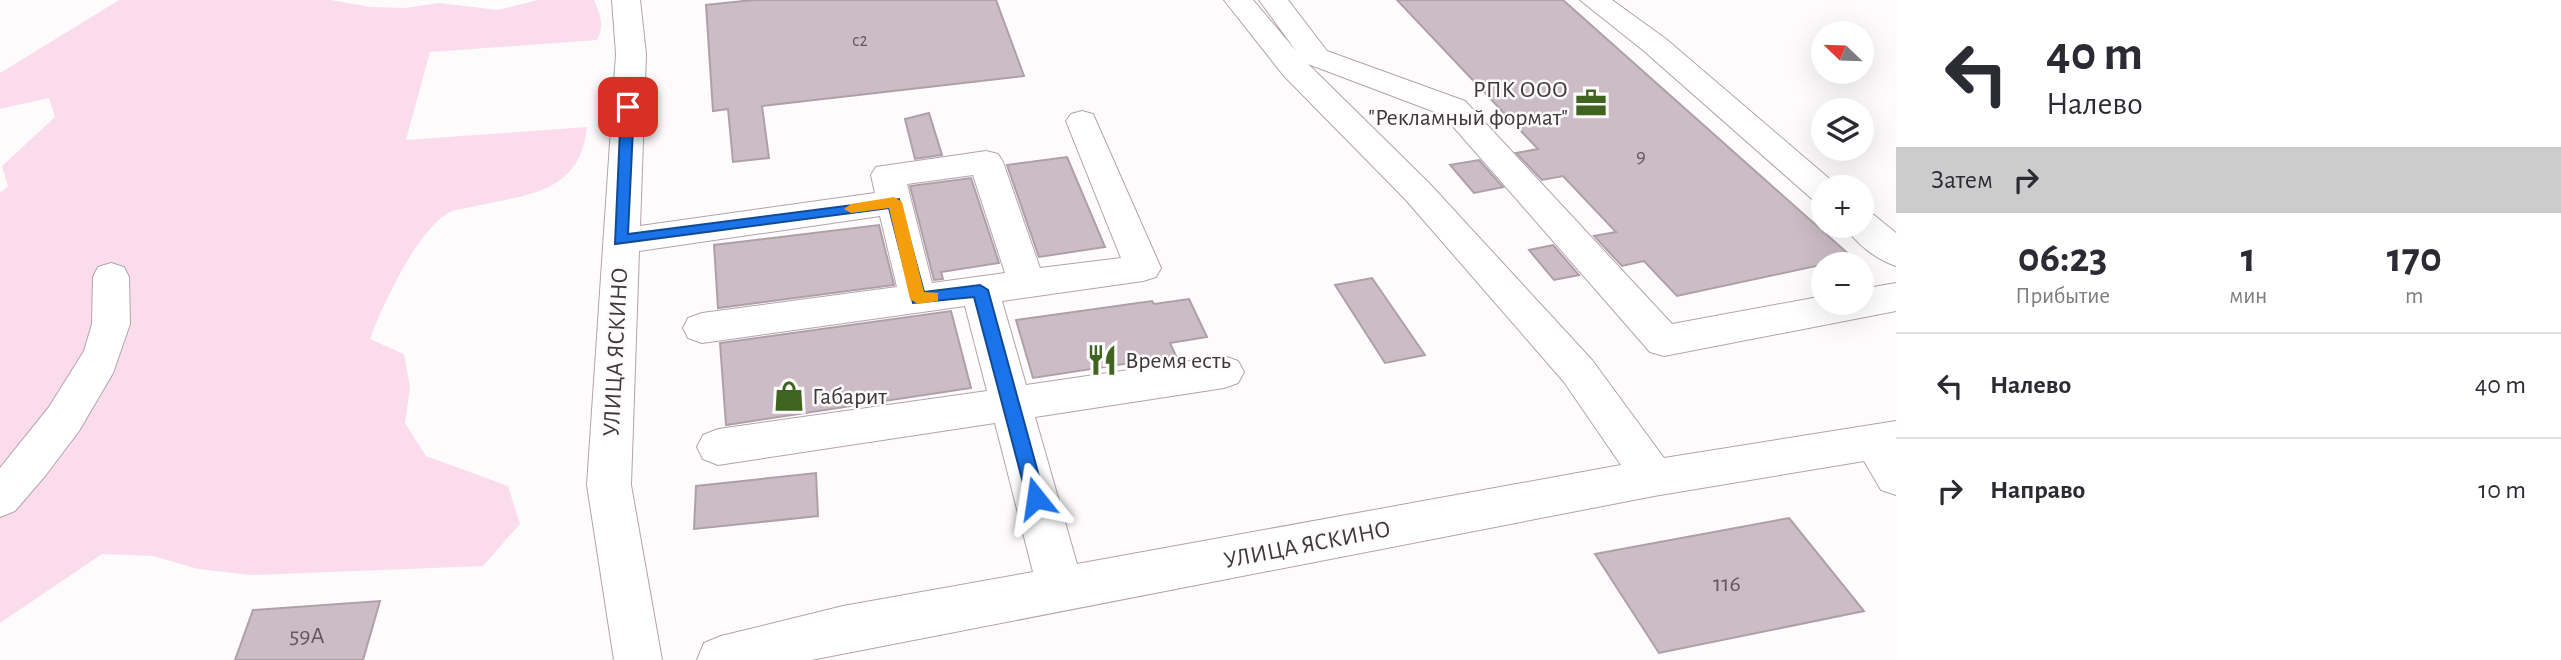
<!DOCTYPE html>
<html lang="ru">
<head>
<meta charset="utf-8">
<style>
	:root { --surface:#fff; --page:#f7f7f7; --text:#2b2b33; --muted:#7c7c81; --line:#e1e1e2 }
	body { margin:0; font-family:"Alegreya Sans",sans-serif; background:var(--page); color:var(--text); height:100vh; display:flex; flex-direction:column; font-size:26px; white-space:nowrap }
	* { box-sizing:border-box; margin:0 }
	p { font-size:23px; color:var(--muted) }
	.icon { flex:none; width:38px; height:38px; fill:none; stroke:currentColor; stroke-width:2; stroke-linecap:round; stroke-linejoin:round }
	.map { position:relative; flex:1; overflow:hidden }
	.drawer { display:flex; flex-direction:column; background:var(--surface); width:665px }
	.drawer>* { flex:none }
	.hud { background:#fff; color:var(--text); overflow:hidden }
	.needle { width:46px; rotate:293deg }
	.fabs { position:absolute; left:1811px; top:21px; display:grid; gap:14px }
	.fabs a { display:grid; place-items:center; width:63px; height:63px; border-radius:50%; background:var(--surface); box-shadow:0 7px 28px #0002; font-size:35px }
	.pin { position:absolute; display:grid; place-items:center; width:60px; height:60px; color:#fff; margin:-30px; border-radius:14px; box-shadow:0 4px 10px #0006 }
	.me { position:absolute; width:77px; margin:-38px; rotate:345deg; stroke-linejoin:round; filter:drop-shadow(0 0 5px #0008) }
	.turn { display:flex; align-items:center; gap:24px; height:147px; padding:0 35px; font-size:32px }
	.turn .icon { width:91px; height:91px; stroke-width:2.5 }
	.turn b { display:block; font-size:49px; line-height:60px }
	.then { display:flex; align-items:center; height:66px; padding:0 35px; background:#0003; gap:14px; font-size:26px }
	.eta { display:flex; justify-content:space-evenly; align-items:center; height:119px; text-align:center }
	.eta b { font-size:42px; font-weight:700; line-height:49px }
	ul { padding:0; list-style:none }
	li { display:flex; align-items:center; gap:21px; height:105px; padding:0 35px; border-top:2px solid var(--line) }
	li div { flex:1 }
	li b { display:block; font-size:26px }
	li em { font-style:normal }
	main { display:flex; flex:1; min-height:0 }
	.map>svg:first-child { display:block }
	.green { fill:#fbdced }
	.building { fill:#ccbcc5; stroke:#afa0a8; stroke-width:2 }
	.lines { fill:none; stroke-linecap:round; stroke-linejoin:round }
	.minor-casing { stroke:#b2a3ac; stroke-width:2 }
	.minor { fill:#fff; fill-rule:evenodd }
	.route { fill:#1a73e8; stroke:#114b97; stroke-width:2 }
	.slow { fill:#f59e0b }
	.labels { text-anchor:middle; stroke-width:5; stroke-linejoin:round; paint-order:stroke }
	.far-number-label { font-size:18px; fill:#62595e }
	.number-label { font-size:21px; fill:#62595e }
	.poi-label { font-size:24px; fill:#3e383b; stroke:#fefbfc; text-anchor:start }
	.street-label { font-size:24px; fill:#3e383b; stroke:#fefbfc }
	.near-number-label { font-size:24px; fill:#62595e }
</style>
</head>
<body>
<main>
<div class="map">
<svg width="1896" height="660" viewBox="0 0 1896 660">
	<rect width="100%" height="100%" fill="#fefbfc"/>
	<path class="green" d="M119,0H331L370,7L405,8L439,3L498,10L538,0H594C600,14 605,25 597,40L430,52L406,140L587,127C580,193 530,194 476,206C468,208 457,209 450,212C418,228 382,306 370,339L404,354L410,387L405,423L426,456L508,486L520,524L483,566L251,575L198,569L153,556L102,554L0,623V193L8,186L2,166L55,117L49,98L0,109V73Z"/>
	<g class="building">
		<path d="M753,0H996L1024,76L762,106L769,158L733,162L728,109L713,111L706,5Z"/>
		<path d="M1397,0H1563L1853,258L1677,296L1644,261L1622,266L1594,236L1616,232L1563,176L1542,180L1516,153L1538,149Z"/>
		<path d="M929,113L942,155L915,159L905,119Z"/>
		<path d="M1067,157L1105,247L1039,257L1007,165Z"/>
		<path d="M1479,160L1503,187L1474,193L1450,165Z"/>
		<path d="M971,178L999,263L941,272L943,279L934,280L910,186Z"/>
		<path d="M879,225L894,285L718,308L714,245Z"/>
		<path d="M1553,245L1579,275L1554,280L1529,250Z"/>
		<path d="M1372,278L1425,355L1385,363L1335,285Z"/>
		<path d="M1189,299L1207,337L1170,343L1176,356L1033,378L1016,320L1152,301L1154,304Z"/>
		<path d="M951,311L971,388L726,425L720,343Z"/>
		<path d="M816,473L818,516L694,529L696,486Z"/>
		<path d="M1789,518L1864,611L1659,653L1595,554Z"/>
		<path d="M380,601L363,660H235L253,610Z"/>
	</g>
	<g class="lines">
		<defs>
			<g id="minor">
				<path d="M612,0H640L646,54L640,226L875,193L871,175L876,167L986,151L998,154L1003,162L1040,268L1121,258L1066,121L1071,114L1082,111L1093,114L1161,268L1156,277L1143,281L1002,301L1026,385L1224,356L1238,361L1244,372L1238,383L1224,388L1035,417L1077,564L1621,465L1564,382L1405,199L1284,76L1224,0H1253L1297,52L1259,0H1288L1327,51L1465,101L1672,324L1824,296V303H1862V289L1896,283V311L1664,356L1650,352L1443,115L1308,64L1429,183L1592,360L1664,458L1896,421V495L1881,490L1864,461L1654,496L811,660H697L704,643L721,636L843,606L1033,572L995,423L718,465L703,459L697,447L703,435L718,429L987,391L965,306L702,343L688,338L683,328L688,318L702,313L897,287L880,216L639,251L631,485L662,660H614L587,485L616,54ZM973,175L1005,273L932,283L907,184Z"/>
				<path d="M1580,0H1612L1666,39L1839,187H1824V203L1812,199L1644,51Z"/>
				<path d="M1862,212L1874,215L1896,233V266C1877,260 1855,243 1845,226H1862Z"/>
				<path d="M111,263L124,267L129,277L130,324L113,373L79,431L45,476L15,511L0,517V468L49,407L84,351L92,324L93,277L98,267Z"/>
			</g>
		</defs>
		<use href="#minor" class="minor-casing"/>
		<use href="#minor" class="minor"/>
	</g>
	<path class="route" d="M628,103L634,107L628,234L899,199L924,292L980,285L988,290L1045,498L1043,504H1030L1027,498L974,297L913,303L889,208L615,244L621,107Z"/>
	<path class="slow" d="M894,197L902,202L924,292L938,293V301L918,304L910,299L889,208L851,213L844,209L851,204Z"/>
	<defs>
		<symbol id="office-bare" viewBox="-9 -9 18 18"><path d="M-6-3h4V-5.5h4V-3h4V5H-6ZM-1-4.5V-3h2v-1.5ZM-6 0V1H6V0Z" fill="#3e641f" stroke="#fefbfc" stroke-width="2.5" paint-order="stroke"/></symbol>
		<symbol id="restaurant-bare" viewBox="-9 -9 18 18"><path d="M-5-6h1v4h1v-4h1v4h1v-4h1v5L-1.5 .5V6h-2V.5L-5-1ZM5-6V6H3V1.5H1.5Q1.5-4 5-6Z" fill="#3e641f" stroke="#fefbfc" stroke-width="2.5" paint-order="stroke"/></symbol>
		<symbol id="shop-bare" viewBox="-9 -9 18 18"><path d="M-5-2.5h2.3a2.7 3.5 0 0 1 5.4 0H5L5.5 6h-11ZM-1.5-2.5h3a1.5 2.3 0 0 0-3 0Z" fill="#3e641f" stroke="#fefbfc" stroke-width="2.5" paint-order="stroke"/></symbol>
	</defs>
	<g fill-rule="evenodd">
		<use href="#office-bare" x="1569" y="81" width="44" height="44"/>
		<use href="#restaurant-bare" x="1080" y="338" width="44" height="44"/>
		<use href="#shop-bare" x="767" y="374" width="44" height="44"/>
	</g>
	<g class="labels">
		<g class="far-number-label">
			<text x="860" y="46">с2</text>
		</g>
		<g class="number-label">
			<text x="1641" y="162">9</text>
		</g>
		<g class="poi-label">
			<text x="1568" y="97" text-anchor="end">РПК ООО<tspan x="1568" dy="28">"Рекламный формат"</tspan></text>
			<text x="1125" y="368">Время есть</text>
			<text x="812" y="404">Габарит</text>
		</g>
		<g class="street-label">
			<text transform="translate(615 352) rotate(-87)" y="8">УЛИЦА ЯСКИНО</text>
			<text transform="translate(1307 544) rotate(-11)" y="8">УЛИЦА ЯСКИНО</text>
		</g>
		<g class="near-number-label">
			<text x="1727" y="591">116</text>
			<text x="307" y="643">59А</text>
		</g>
	</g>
</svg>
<div class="fabs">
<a><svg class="needle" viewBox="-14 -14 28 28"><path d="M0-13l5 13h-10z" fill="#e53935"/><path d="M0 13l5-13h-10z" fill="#7c7c81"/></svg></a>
<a><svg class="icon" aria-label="layers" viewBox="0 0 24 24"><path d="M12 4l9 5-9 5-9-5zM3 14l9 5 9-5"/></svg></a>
<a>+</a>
<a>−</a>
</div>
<div class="pin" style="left:628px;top:107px;background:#d93025"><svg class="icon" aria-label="arrive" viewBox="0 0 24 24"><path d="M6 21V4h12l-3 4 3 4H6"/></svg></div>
<svg class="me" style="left:1036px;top:498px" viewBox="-20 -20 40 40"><path d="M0-17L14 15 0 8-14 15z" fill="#1a73e8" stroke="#fff" stroke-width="4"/></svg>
</div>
<section class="drawer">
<div class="hud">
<div class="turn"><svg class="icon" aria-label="left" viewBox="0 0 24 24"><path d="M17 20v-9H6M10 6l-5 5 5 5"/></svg><div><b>40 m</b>Налево</div></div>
<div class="then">Затем<svg class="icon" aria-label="right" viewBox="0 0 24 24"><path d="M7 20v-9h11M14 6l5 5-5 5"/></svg></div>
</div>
<div class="eta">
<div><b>06:23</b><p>Прибытие</p></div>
<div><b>1</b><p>мин</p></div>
<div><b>170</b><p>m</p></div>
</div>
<ul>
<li><svg class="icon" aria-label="left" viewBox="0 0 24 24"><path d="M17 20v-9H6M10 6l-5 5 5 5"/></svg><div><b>Налево</b></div><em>40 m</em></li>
<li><svg class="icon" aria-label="right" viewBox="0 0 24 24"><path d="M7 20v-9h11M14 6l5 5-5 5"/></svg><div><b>Направо</b></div><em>10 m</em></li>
</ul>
</section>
</main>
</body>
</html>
